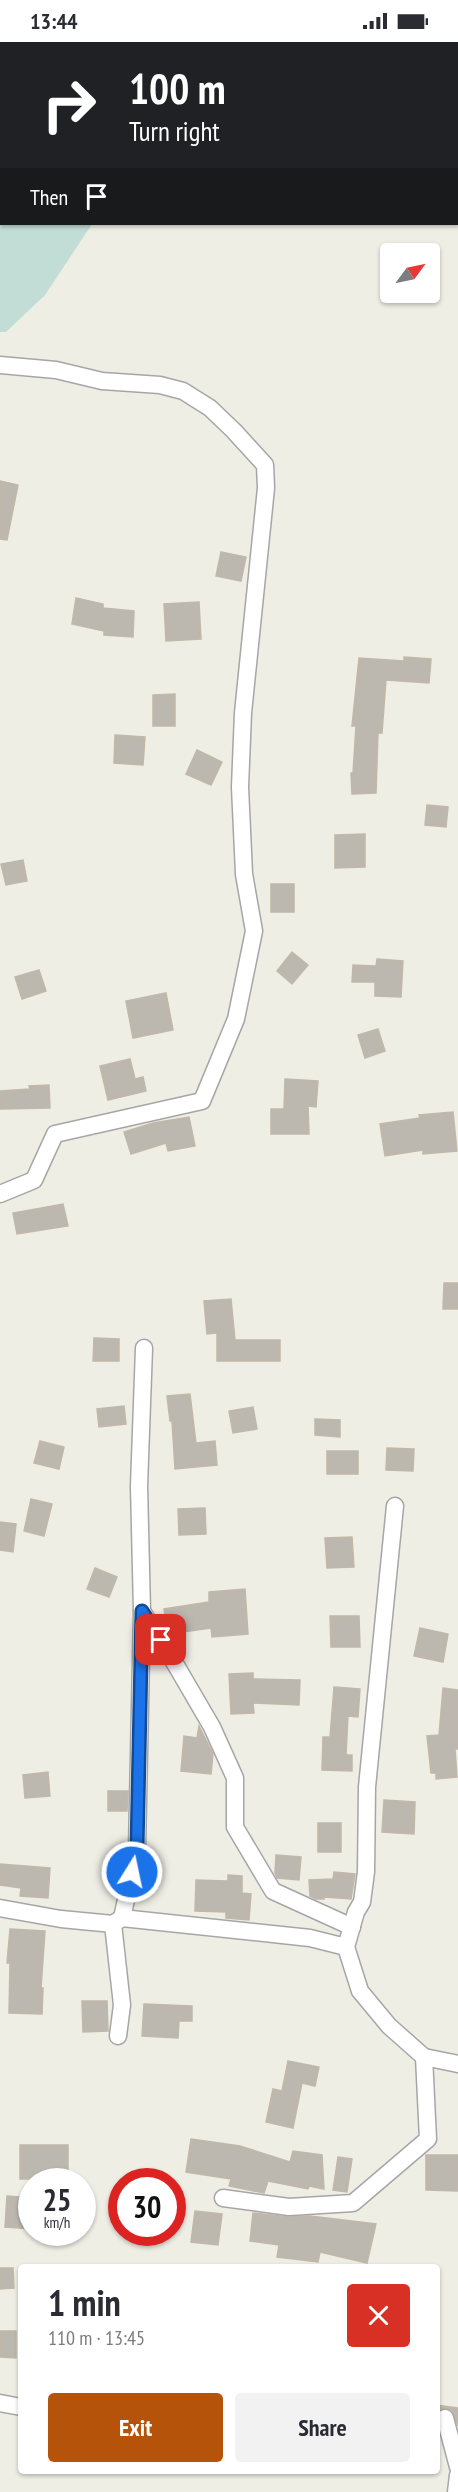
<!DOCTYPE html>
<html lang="en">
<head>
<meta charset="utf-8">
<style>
	:root { --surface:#fff; --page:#f2f2f3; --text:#2b2b33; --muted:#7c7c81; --accent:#b45309 }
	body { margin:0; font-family:"PT Sans Narrow",sans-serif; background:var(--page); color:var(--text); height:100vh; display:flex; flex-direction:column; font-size:22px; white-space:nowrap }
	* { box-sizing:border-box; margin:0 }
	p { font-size:20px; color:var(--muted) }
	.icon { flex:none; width:33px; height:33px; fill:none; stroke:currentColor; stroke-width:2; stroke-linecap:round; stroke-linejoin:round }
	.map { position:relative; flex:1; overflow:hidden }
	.details { position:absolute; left:18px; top:2222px; width:422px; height:210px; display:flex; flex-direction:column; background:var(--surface); border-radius:6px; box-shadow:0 2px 4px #0004 }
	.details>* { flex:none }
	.top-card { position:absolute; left:0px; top:0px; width:459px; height:183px; box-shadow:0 2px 4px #0004; background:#202124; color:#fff; overflow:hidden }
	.needle { width:39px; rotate:57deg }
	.tools { position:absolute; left:380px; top:201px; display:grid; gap:12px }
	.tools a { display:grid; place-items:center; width:60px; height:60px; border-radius:6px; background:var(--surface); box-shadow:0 2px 4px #0004; font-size:30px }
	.speed { position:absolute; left:18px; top:2126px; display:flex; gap:12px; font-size:30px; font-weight:700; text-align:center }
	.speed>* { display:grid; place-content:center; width:78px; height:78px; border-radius:50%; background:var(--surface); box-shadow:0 2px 4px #0004; line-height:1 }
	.speed small { font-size:15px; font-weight:400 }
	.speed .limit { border:9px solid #d22; background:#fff; color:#111 }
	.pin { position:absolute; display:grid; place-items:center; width:51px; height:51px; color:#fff; margin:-26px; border-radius:12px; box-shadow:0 3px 9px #0006 }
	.me { position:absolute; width:66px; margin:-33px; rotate:10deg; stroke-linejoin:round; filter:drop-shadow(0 0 4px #0008) }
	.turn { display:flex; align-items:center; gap:21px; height:126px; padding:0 30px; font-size:27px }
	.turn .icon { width:78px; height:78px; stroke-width:2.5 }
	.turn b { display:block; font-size:42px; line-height:51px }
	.then { display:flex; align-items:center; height:57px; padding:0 30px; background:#0003; gap:12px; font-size:22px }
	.round { display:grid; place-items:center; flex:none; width:63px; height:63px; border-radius:6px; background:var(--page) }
	.head { display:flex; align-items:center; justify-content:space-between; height:102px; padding:0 30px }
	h1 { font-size:36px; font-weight:800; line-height:45px }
	.button { display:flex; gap:12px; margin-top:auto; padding:12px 30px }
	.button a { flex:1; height:69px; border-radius:6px; background:var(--accent); color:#fff; font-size:24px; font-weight:800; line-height:69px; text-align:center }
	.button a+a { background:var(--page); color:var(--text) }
	.status { display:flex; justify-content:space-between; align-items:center; height:42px; padding:0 30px; background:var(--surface); direction:ltr }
	.status svg { height:16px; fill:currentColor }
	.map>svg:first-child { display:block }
	.wetland { fill:#c2ddd6 }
	.building { fill:#bcb7af; stroke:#c1b8a8; stroke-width:1.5 }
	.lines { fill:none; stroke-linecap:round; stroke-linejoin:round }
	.street-casing { stroke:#a6a6a6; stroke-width:19 }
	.street { stroke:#fff; stroke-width:16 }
	.route-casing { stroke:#114b97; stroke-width:15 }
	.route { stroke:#1a73e8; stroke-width:10 }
</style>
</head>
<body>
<div class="status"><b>13:44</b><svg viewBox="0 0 49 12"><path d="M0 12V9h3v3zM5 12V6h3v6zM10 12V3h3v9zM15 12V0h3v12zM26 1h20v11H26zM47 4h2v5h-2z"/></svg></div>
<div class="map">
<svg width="458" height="2450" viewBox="0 0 458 2450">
	<rect width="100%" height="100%" fill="#efeee5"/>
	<path class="wetland" d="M0,0H157L2,2V182H92L45,253L6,290H0Z"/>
	<g class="building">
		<path d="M0,439L18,443L7,498L0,497Z"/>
		<path d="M221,510L246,515L241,539L216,534Z"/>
		<path d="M76,556L103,562V566L134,569L133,595L104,593V589L72,582Z"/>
		<path d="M199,560L201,597L166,599L164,562Z"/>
		<path d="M404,615L431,617L429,641L386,638L382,691H378L376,751L352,752L351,731H353L356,684H352L359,616L404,619Z"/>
		<path d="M175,652V684H153V653Z"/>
		<path d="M115,693L145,695L143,723L114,721Z"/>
		<path d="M197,708L222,720L211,743L186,732Z"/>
		<path d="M427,763L448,765L446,785L425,783Z"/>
		<path d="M365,792V825L335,826V793Z"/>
		<path d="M23,818L27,839L6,843L1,822Z"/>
		<rect x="271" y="842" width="23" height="28"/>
		<path d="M292,910L308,923L292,942L277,929Z"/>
		<path d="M377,917L403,919L401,955L375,954V940H352L353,923L376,924Z"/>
		<path d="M39,928L46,949L22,957L15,935Z"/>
		<path d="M166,951L173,988L133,996L126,959Z"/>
		<path d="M378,987L385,1009L365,1016L358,993Z"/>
		<path d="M130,1017L135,1037L143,1035L146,1049L108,1058L100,1024Z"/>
		<path d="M285,1037L318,1039L316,1065L308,1064L309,1092H271V1067H284Z"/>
		<path d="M49,1043L50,1066L0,1067V1049L30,1047L29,1044Z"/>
		<path d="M453,1070L457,1109L423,1112V1108L385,1114L380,1082L420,1076L419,1073Z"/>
		<path d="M189,1075L195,1104L168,1109L166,1101L131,1112L124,1090L153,1081Z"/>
		<path d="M63,1162L68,1184L17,1192L13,1171Z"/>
		<path d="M444,1241H458V1267H443Z"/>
		<path d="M231,1257L235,1298H280V1319H217V1291L207,1292L204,1259Z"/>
		<path d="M94,1296L119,1297V1319H93Z"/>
		<path d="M190,1352L196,1401L215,1399L217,1423L175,1427L172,1379H170L167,1354Z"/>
		<path d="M124,1364L126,1382L99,1385L97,1367Z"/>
		<path d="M253,1365L257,1387L233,1391L229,1369Z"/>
		<path d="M315,1377L340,1378V1395L315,1393Z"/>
		<path d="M40,1399L64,1405L59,1427L34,1421Z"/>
		<path d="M387,1406L414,1407L413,1429L386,1428Z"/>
		<rect x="327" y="1409" width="31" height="23"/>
		<path d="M31,1457L52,1462L44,1494L24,1489Z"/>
		<path d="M205,1466L206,1492L179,1493L178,1467Z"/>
		<path d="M0,1480L16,1482L13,1510L0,1508Z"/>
		<path d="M352,1495L354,1525L327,1526L325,1496Z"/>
		<path d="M95,1526L117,1535L109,1555L87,1547Z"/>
		<path d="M245,1547L248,1592L212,1595L211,1586L169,1592L167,1589L164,1567L209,1560V1550Z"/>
		<path d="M330,1574H359L360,1605H331Z"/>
		<path d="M420,1586L448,1592L443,1620L414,1614Z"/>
		<path d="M253,1631V1637L300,1638L299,1663L253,1661L254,1671L231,1672L229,1632Z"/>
		<path d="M334,1645L360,1647L358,1675L348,1674L346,1713H352V1729L322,1728L323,1695H330Z"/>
		<path d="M443,1646L458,1648V1707H455L457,1735L436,1737V1731H431L427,1694L439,1693Z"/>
		<path d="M199,1684L213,1712L211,1732L181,1729L184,1694L197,1696Z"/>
		<path d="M48,1730L50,1754L25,1756L23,1733Z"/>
		<path d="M108,1749H128L127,1769H108Z"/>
		<path d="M384,1758L415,1760L414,1792L382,1790Z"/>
		<rect x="318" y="1781" width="23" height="29"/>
		<path d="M276,1813L301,1815L299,1838L277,1836L275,1831Z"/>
		<path d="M0,1822L50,1826L48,1856L20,1854L21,1846L0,1843Z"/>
		<path d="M334,1830L355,1832L351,1857L324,1855V1857H316L310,1854L309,1838L333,1837Z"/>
		<path d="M228,1833L242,1834V1851L251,1852L249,1878L226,1876V1870L195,1869L196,1838L228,1839Z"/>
		<path d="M10,1887L45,1889L41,1946H43L42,1972L9,1971L10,1921H7Z"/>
		<path d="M82,1959H107L108,1989L83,1990Z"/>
		<path d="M144,1962L192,1964V1979H179L178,1996L142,1994Z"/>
		<path d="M288,2019L319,2025L315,2044L302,2041L293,2086L266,2080L273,2047L282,2049Z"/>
		<path d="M191,2097L240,2104L290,2120L293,2109L322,2113L324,2147L309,2144L308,2147L268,2139L264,2151L229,2144L231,2137L186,2130Z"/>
		<rect x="20" y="2103" width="48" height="34"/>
		<path d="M426,2113H458V2149L426,2148Z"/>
		<path d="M338,2115L352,2117L347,2150L333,2148Z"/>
		<path d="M7,2154L32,2156V2187L5,2185Z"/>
		<path d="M195,2169L222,2172L218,2203L191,2200Z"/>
		<path d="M253,2171L288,2175L310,2174L376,2182L367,2221L320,2210L318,2220L277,2215L279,2203L250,2199Z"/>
		<path d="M0,2226H13L14,2246L0,2247Z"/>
		<path d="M0,2289H16V2316L0,2315Z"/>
		<path d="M436,2363L458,2366V2384L452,2368L443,2366L436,2370Z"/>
	</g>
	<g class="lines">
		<defs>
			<g id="street">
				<path d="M0,323L56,328L102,339L160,343L183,349L210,366L234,389L265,423L266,446L243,671L240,745L244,832L254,889L236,977L202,1059L55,1092L34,1138L0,1152"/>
				<path d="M142,1569L170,1613L212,1685L235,1736V1785L273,1849L352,1885"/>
				<path d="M0,1866L61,1877L113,1882"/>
				<path d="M122,1876L137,1807L142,1569L139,1444L144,1306"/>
				<path d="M346,1905L360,1949L389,1984L424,2015"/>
				<path d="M118,1994L122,1963L113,1882L122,1876L310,1896L346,1905L356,1870L362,1860L366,1830L367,1745L395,1464"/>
				<path d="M223,2156L289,2165L353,2161L428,2097L424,2015L458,2022"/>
				<path d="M0,2361L21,2365"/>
				<path d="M445,2376L458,2425"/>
				<path d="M456,2450L458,2433"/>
			</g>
		</defs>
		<use href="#street" class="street-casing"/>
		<use href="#street" class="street"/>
	</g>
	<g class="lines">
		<defs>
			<path id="route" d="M132,1830L137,1806L142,1569L161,1598"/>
		</defs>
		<use href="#route" class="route-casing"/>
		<use href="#route" class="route"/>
	</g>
</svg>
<div class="tools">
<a><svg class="needle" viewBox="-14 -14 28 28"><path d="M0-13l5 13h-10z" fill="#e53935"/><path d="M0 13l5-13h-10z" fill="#7c7c81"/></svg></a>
</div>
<div class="speed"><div>25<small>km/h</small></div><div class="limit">30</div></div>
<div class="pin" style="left:161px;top:1598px;background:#d93025"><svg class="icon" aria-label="arrive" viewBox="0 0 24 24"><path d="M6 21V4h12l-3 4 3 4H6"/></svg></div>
<svg class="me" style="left:132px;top:1830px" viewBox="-20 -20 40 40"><circle r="17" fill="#1a73e8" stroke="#fff" stroke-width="3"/><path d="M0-11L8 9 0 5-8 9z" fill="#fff"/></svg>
<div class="top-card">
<div class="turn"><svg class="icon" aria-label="right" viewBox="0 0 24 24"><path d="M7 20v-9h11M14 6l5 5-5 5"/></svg><div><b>100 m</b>Turn right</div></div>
<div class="then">Then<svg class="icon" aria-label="arrive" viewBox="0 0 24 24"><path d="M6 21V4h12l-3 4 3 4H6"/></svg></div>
</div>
<section class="details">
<div class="head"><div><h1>1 min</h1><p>110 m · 13:45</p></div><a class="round" style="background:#d93025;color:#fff"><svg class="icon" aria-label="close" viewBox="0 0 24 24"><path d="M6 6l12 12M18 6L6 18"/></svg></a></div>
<div class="button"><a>Exit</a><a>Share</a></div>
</section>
</div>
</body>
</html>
